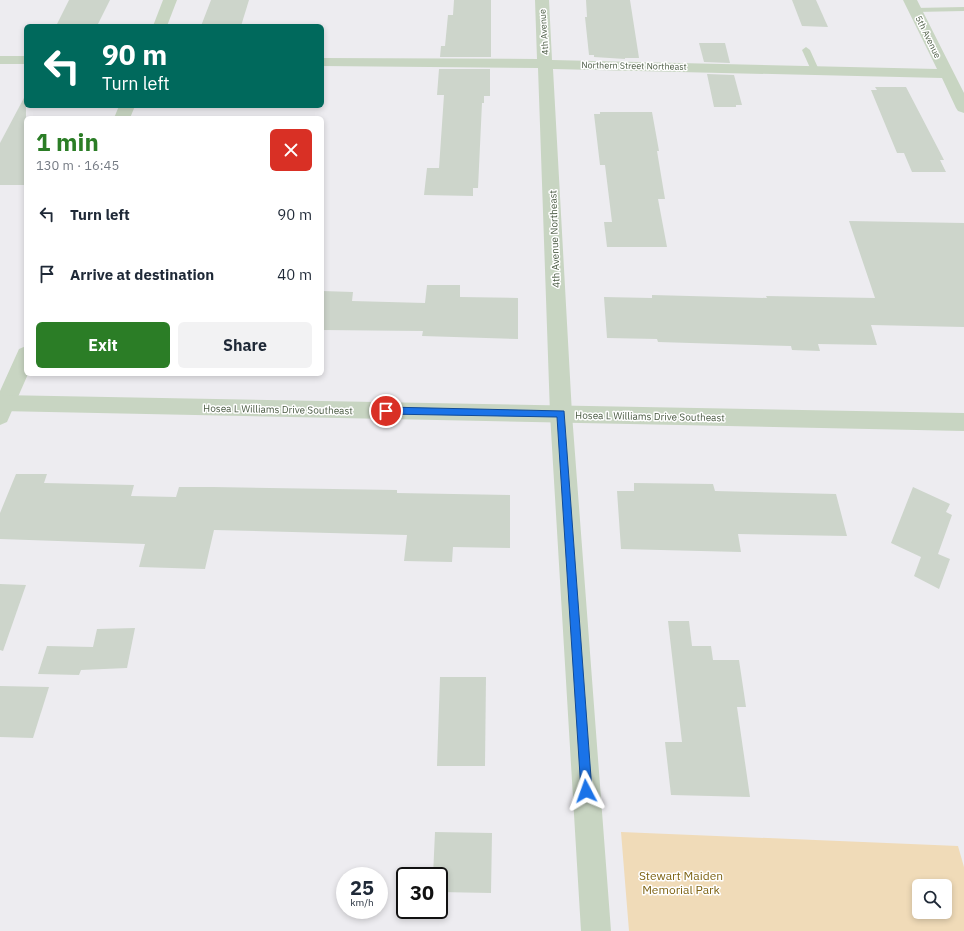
<!DOCTYPE html>
<html lang="en">
<head>
<meta charset="utf-8">
<style>
	:root { --surface:#fff; --page:#f2f2f3; --text:#1f2937; --muted:#747a83; --accent:#2b7d26 }
	body { margin:0; font-family:"IBM Plex Sans",sans-serif; background:var(--page); color:var(--text); height:100vh; display:flex; flex-direction:column; font-size:15px; white-space:nowrap }
	* { box-sizing:border-box; margin:0 }
	p { font-size:13px; color:var(--muted) }
	.icon { flex:none; width:22px; height:22px; fill:none; stroke:currentColor; stroke-width:2; stroke-linecap:round; stroke-linejoin:round }
	.map { position:relative; flex:1; overflow:hidden }
	.sheet { position:absolute; left:24px; top:116px; width:300px; height:260px; display:flex; flex-direction:column; background:var(--surface); border-radius:6px; box-shadow:0 2px 6px #0003 }
	.sheet>* { flex:none }
	.banner { position:absolute; left:24px; top:24px; width:300px; height:84px; border-radius:6px; box-shadow:0 2px 6px #0003; background:#00695c; color:#fff; overflow:hidden }
	.fabs { position:absolute; left:912px; top:879px; display:grid; gap:8px }
	.fabs a { display:grid; place-items:center; width:40px; height:40px; border-radius:6px; background:var(--surface); box-shadow:0 2px 6px #0003; font-size:20px }
	.speed { position:absolute; left:336px; top:867px; display:flex; gap:8px; font-size:20px; font-weight:700; text-align:center }
	.speed>* { display:grid; place-content:center; width:52px; height:52px; border-radius:50%; background:var(--surface); box-shadow:0 2px 6px #0003; line-height:1 }
	.speed small { font-size:10px; font-weight:400 }
	.speed .limit { border:2px solid #111; border-radius:6px; background:#fff; color:#111 }
	.pin { position:absolute; display:grid; place-items:center; width:34px; height:34px; color:#fff; margin:-17px; border:2px solid #fff; border-radius:50%; box-shadow:0 1px 4px #0007 }
	.me { position:absolute; width:44px; margin:-22px; rotate:356deg; stroke-linejoin:round; filter:drop-shadow(0 0 3px #0008) }
	.turn { display:flex; align-items:center; gap:14px; height:84px; padding:0 12px; font-size:18px }
	.turn .icon { width:52px; height:52px; stroke-width:2.5 }
	.turn b { display:block; font-size:28px; line-height:34px }
	.round { display:grid; place-items:center; flex:none; width:42px; height:42px; border-radius:6px; background:var(--page) }
	.summary { display:flex; align-items:center; justify-content:space-between; height:68px; padding:0 12px }
	h1 { font-size:24px; font-weight:800; line-height:30px; color:var(--accent) }
	.action { display:flex; gap:8px; margin-top:auto; padding:8px 12px }
	.action a { flex:1; height:46px; border-radius:6px; background:var(--accent); color:#fff; font-size:16px; font-weight:800; line-height:46px; text-align:center }
	.action a+a { background:var(--page); color:var(--text) }
	ul { padding:0; list-style:none }
	li { display:flex; align-items:center; gap:12px; height:60px; padding:0 12px }
	li div { flex:1 }
	li b { display:block; font-size:15px }
	li em { font-style:normal }
	.map>svg:first-child { display:block }
	.green { fill:#f0dbb8; fill-rule:evenodd }
	.building { fill:#cdd5cb }
	.lines { fill:none; stroke-linecap:round; stroke-linejoin:round }
	.service { fill:#c8d5c2; fill-rule:evenodd }
	.minor { fill:#c8d5c2; fill-rule:evenodd }
	.tertiary { fill:#c8d5c2; fill-rule:evenodd }
	.route { fill:#1a73e8; stroke:#114b97 }
	.labels { text-anchor:middle; stroke-width:3; stroke-linejoin:round; paint-order:stroke }
	.far-street-label { font-size:9px; fill:#4b5b44; stroke:#fff }
	.street-label { font-size:10px; fill:#4b5b44; stroke:#fff }
	.near-park-label { font-size:12px; fill:#7e6313; stroke:#fff }
</style>
</head>
<body>
<div class="map">
<svg width="964" height="931" viewBox="0 0 964 931">
	<rect width="100%" height="100%" fill="#edecf0"/>
	<path class="green" d="M621,832L958,846L964,867V931H629ZM919,886H945V912H919Z"/>
	<g class="building">
		<path d="M69,0H110L98,24H57Z"/>
		<path d="M211,0H249L241,26H201Z"/>
		<path d="M454,0H491V57H440L441,46H445L448,15H453Z"/>
		<path d="M586,0H630L639,58H625V59L594,57V55H589L585,17H587Z"/>
		<path d="M792,0H816L828,27L802,26Z"/>
		<path d="M699,43H725L730,63L704,62Z"/>
		<path d="M439,69H490V96H484V103H482L478,188H473V196L424,195L427,168H439L444,95H437Z"/>
		<path d="M707,74L734,75L742,105H736V107H714Z"/>
		<path d="M875,87H906L944,160H940L946,172H912L904,153H897L871,90H877Z"/>
		<path d="M26,94V185H0V143Z"/>
		<path d="M600,112H652L659,151H657L665,199H658L667,247H607L604,222H612L605,165H600L594,114H600Z"/>
		<path d="M849,221L964,223V327L871,325L877,345L818,344L820,351L792,350L791,346L658,342L657,339L607,338L604,297L652,298V295L767,298L766,296L875,298Z"/>
		<path d="M427,285H460V297L518,298V339L422,336L423,331L322,330V291L353,292L352,301L425,303Z"/>
		<path d="M16,474H47L44,483L134,485L131,496L176,497L179,487H213L397,490V493L510,495V548L453,547L452,562L404,561L407,535L214,530L205,569L139,567L145,544L0,539V513Z"/>
		<path d="M634,483L713,484L715,491L836,494L847,536L738,534L741,552L621,549L617,491H634Z"/>
		<path d="M913,487L950,504L946,512L952,515L938,554L950,559L939,589L914,576L921,557L891,543Z"/>
		<path d="M0,584L26,585L3,651L0,650Z"/>
		<path d="M668,621H689L692,646H711L713,660H739L746,707H737L750,797L671,795L665,742H682Z"/>
		<path d="M135,628L127,668L81,670L79,675L38,674L47,646L93,647L97,629Z"/>
		<path d="M440,677H486L485,766H437Z"/>
		<path d="M0,686L49,687L33,738L0,737Z"/>
		<path d="M435,832L492,833L491,893L439,892V876H433Z"/>
	</g>
	<g class="lines">
		<g class="service">
			<path d="M964,7V11L915,12L911,10L915,8Z"/>
			<path d="M806,47L810,50L819,70L818,72L815,73L811,70L802,50Z"/>
		</g>
		<g class="minor">
			<path d="M163,0H177L167,26H153Z"/>
			<path d="M535,0H549L552,60L937,69L903,0H917L964,93V113L958,111L956,108L942,78L553,69L572,414L611,931H581L550,414L538,68L322,66V58L537,59Z"/>
			<rect x="0" y="56" width="26" height="8"/>
			<path d="M119,106H135L130,118H114Z"/>
			<path d="M26,346V374H28L7,422L0,425V391L19,349Z"/>
		</g>
		<path class="tertiary" d="M0,395L964,413V431L0,411Z"/>
	</g>
	<path class="route" d="M386,407L564,411L592,791L591,795L586,797L582,795L581,791L557,417L386,414L381,411Z"/>
	<g class="labels">
		<g class="far-street-label">
			<text transform="translate(544 32) rotate(-94)" y="3">4th Avenue</text>
			<text transform="translate(928 37) rotate(64)" y="3">5th Avenue</text>
			<text transform="translate(634 66) rotate(1)" y="3">Northern Street Northeast</text>
		</g>
		<g class="street-label">
			<text transform="translate(554 239) rotate(-92)" y="4">4th Avenue Northeast</text>
			<text transform="translate(278 409) rotate(1)" y="4">Hosea L Williams Drive Southeast</text>
			<text transform="translate(650 416) rotate(1)" y="4">Hosea L Williams Drive Southeast</text>
		</g>
		<g class="near-park-label">
			<text x="681" y="880">Stewart Maiden<tspan x="681" dy="14">Memorial Park</tspan></text>
		</g>
	</g>
</svg>
<div class="fabs">
<a><svg class="icon" aria-label="search" viewBox="0 0 24 24"><circle cx="10" cy="10" r="6"/><path d="M15 15l6 6"/></svg></a>
</div>
<div class="speed"><div>25<small>km/h</small></div><div class="limit">30</div></div>
<div class="pin" style="left:386px;top:411px;background:#d93025"><svg class="icon" aria-label="arrive" viewBox="0 0 24 24"><path d="M6 21V4h12l-3 4 3 4H6"/></svg></div>
<svg class="me" style="left:586px;top:791px" viewBox="-20 -20 40 40"><path d="M0-17L14 15 0 8-14 15z" fill="#1a73e8" stroke="#fff" stroke-width="4"/></svg>
<div class="banner">
<div class="turn"><svg class="icon" aria-label="left" viewBox="0 0 24 24"><path d="M17 20v-9H6M10 6l-5 5 5 5"/></svg><div><b>90 m</b>Turn left</div></div>
</div>
<section class="sheet">
<div class="summary"><div><h1>1 min</h1><p>130 m · 16:45</p></div><a class="round" style="background:#d93025;color:#fff"><svg class="icon" aria-label="close" viewBox="0 0 24 24"><path d="M6 6l12 12M18 6L6 18"/></svg></a></div>
<ul>
<li><svg class="icon" aria-label="left" viewBox="0 0 24 24"><path d="M17 20v-9H6M10 6l-5 5 5 5"/></svg><div><b>Turn left</b></div><em>90 m</em></li>
<li><svg class="icon" aria-label="arrive" viewBox="0 0 24 24"><path d="M6 21V4h12l-3 4 3 4H6"/></svg><div><b>Arrive at destination</b></div><em>40 m</em></li>
</ul>
<div class="action"><a>Exit</a><a>Share</a></div>
</section>
</div>
</body>
</html>
